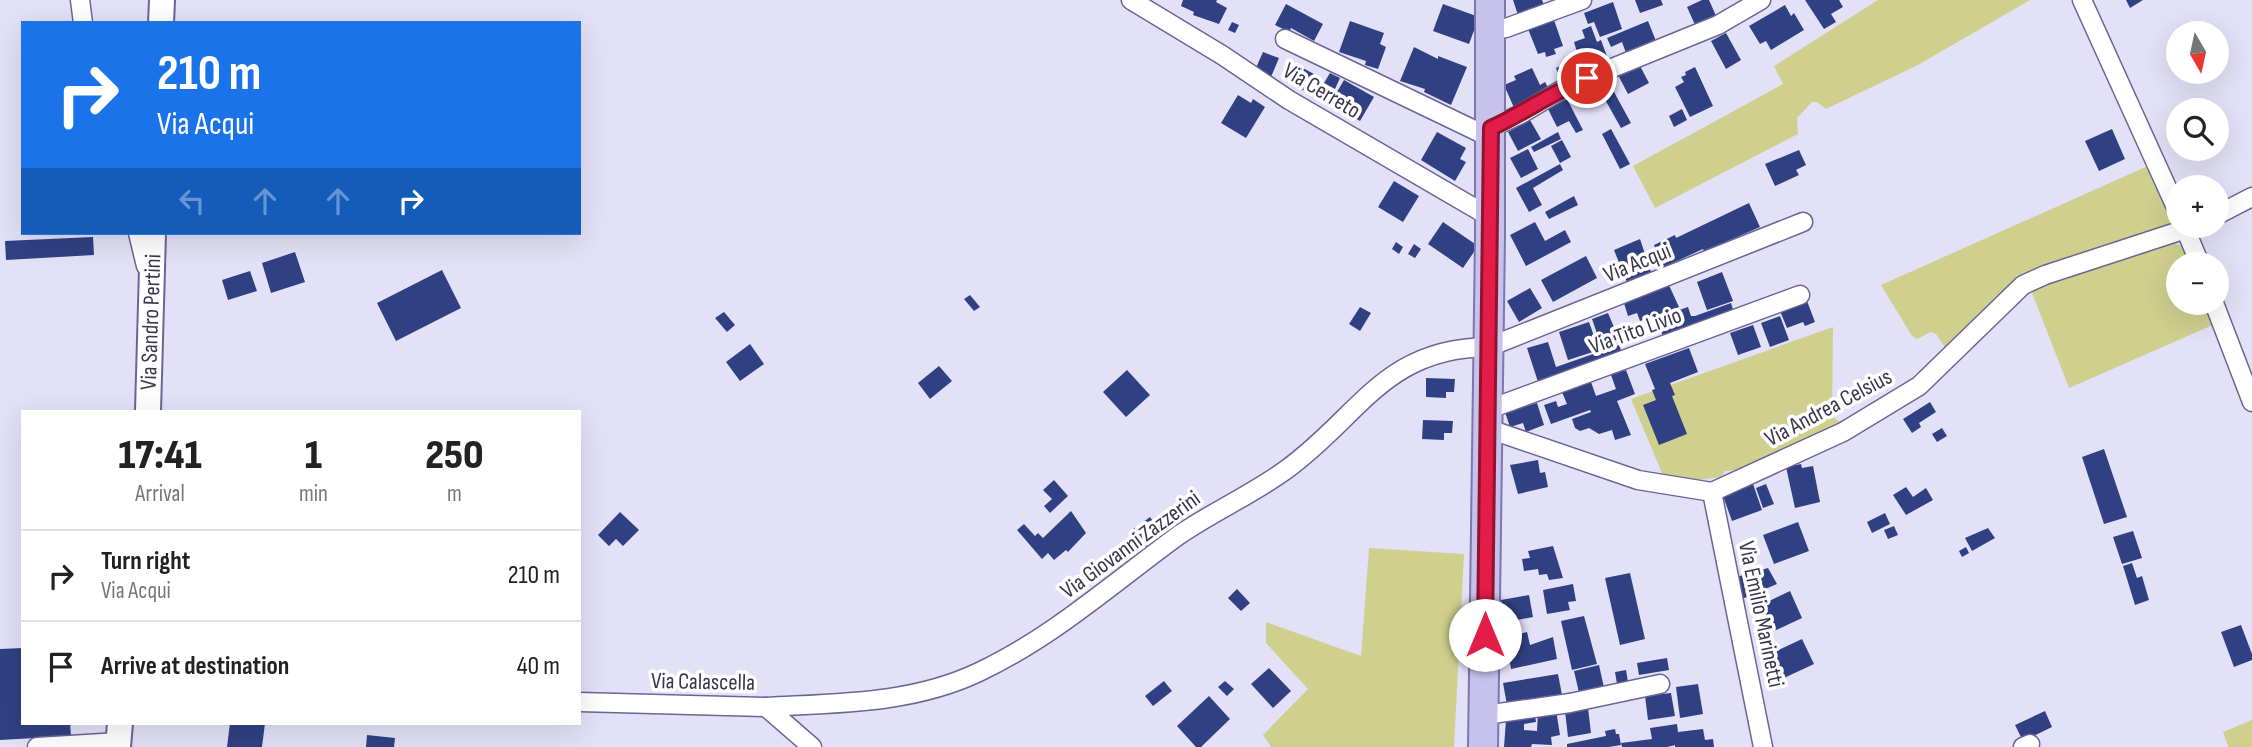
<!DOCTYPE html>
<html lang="en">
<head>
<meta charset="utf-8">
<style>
	:root { --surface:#fff; --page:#f2f2f2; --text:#222; --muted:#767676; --line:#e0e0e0 }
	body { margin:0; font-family:"Sofia Sans Condensed",sans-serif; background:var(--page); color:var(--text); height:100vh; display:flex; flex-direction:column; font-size:26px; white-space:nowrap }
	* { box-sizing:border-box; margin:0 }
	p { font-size:23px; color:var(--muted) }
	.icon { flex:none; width:38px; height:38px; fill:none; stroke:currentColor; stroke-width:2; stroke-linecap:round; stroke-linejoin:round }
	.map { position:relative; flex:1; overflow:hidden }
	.details { position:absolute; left:21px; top:410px; width:560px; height:315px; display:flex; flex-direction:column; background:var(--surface); border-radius:0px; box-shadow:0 7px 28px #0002 }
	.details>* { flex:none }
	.banner { position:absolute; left:21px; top:21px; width:560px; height:214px; border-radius:0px; box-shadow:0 7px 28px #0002; background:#1a73e8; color:#fff; overflow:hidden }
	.needle { width:46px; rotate:171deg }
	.buttons { position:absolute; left:2166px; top:21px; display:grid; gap:14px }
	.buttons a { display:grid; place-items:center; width:63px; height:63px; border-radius:50%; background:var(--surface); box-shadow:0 7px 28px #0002; font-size:35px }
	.pin { position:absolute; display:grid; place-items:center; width:60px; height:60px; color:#fff; margin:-30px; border:4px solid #fff; border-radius:50%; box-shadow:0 2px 7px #0007 }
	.me { position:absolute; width:77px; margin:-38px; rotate:0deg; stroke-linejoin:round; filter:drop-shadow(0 0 5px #0008) }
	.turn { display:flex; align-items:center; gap:24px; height:147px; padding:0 21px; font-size:32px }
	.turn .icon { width:91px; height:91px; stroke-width:2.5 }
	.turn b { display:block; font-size:49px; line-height:60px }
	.lanes { display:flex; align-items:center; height:66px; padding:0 21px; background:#0003; justify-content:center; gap:35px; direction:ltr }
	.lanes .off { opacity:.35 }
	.eta { display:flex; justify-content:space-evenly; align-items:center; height:119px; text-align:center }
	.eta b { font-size:42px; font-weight:800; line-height:49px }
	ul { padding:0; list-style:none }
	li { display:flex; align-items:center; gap:21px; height:91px; padding:0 21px; border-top:2px solid var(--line) }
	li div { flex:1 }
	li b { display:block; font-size:26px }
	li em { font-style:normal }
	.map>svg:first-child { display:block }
	.green { fill:#cfd08e }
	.building { fill:#304183 }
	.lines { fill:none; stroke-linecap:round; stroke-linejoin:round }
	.minor-casing { stroke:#6b6595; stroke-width:21 }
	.secondary-casing { stroke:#6b6595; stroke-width:28 }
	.primary-casing { stroke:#7d77ab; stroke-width:32 }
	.minor { stroke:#fff; stroke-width:18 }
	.secondary { stroke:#fff; stroke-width:24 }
	.primary { stroke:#c7c2eb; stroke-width:28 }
	.route-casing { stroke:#92132f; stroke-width:18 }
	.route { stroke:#e11d48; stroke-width:12 }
	.labels { text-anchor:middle; stroke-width:7; stroke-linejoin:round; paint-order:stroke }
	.street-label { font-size:23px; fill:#39374c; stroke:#fff }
</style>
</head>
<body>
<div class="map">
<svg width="2252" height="747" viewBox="0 0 2252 747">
	<rect width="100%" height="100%" fill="#e3e1f7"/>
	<g class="green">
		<path d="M1878,0H2030L1918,65L1826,109L1817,102H1812L1797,118L1798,134L1655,208L1633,166L1783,84L1774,66Z"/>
		<path d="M2150,165L2172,216L2171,225L2038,272L1948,352L1936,334L1931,332L1917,339L1912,336L1881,285Z"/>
		<path d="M2172,242L2181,246L2191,264H2179V303H2207L2215,324L2069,388L2029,285Z"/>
		<path d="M1833,327L1832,416L1846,427L1747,470L1725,471L1722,477L1681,482L1664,478L1631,399Z"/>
		<path d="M1369,548L1464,554L1454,747H1271L1263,735L1308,689L1266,643V622L1361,656Z"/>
		<path d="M2252,720V747H2228L2223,732Z"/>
	</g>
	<g class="building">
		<path d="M1183,0H1217L1216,2L1227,8L1219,24L1193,15L1194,12L1181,6Z"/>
		<path d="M1513,0H1542L1544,5L1518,15Z"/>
		<path d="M1635,0H1661L1663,5L1640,13Z"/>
		<path d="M1702,0H1709L1717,18L1696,27L1687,7Z"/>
		<path d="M1805,0H1839L1843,7L1831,14L1836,22L1824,29Z"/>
		<path d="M2126,0H2143L2130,8Z"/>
		<path d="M1613,2L1622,29L1600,37L1594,22L1588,24L1584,13Z"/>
		<path d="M1286,4L1323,24L1314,41L1291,28L1289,32L1275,25Z"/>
		<path d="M1443,4L1479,17L1469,44L1433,31Z"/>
		<path d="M1785,5L1791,16L1794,13L1804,30L1771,50L1766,41L1760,44L1749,26Z"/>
		<path d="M1554,20L1563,46L1554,49L1556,54L1546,57L1545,52L1538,54L1528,29Z"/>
		<path d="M1350,21L1384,33L1380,44L1386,47L1378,69L1365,65L1366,61L1339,52Z"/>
		<path d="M1648,21L1656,41L1626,53L1622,42L1611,47L1607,38Z"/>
		<path d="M1232,22L1239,25L1235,33L1228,30Z"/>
		<path d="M1591,26L1597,42L1601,40L1609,62L1583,72L1574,42L1585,38L1582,30Z"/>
		<path d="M1726,33L1741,60L1726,69L1711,41Z"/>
		<path d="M1414,47L1438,59V56L1467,67L1451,105L1424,92L1425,89L1400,81Z"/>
		<path d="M1263,52L1279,58L1271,77L1255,70Z"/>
		<path d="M1639,64L1649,83L1628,94L1618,75Z"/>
		<path d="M1563,65L1570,78L1562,81L1556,68Z"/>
		<path d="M1299,66L1314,74L1305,91L1290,83Z"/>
		<path d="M1695,67L1713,106L1690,117L1675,87L1684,82L1681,77L1686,75L1685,72Z"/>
		<path d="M1532,68L1540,85L1545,82L1550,91L1515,110L1504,85L1516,80L1514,76Z"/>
		<path d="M1330,73L1340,78L1335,89L1324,83Z"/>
		<path d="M1344,80L1374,97L1360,121L1330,104Z"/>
		<path d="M1608,81L1631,123L1621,128L1598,87Z"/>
		<path d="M1238,95L1251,103L1253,99L1265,107L1246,138L1221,123Z"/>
		<path d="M1567,99L1583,130L1576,133L1569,121L1557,127L1548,109Z"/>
		<path d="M1682,109L1687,120L1674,127L1669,116Z"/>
		<path d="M1530,120L1541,139L1518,151L1508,132Z"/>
		<path d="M1611,129L1630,164L1620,169L1602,134Z"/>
		<path d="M2112,129L2125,159L2099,171L2085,141Z"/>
		<path d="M1437,132L1466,148L1460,159L1466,162L1455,181L1421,160Z"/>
		<path d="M1558,132L1561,139L1534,152L1531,147Z"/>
		<path d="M1562,140L1571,157L1560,163L1551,146Z"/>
		<path d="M1528,149L1538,169L1521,178L1510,158Z"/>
		<path d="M1799,150L1806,165L1796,170L1799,175L1775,186L1765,164Z"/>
		<path d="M1560,164L1563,170L1533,188L1542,205L1529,212L1516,188Z"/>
		<path d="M1394,181L1419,196L1403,222L1378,207Z"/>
		<path d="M1574,196L1578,205L1549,219L1545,212Z"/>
		<path d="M1749,203L1760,227L1728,241L1730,245L1706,256L1703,249L1664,267L1654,245L1675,235L1676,238Z"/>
		<path d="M1443,222L1478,246L1463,268L1428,244Z"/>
		<path d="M1535,222L1545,241L1565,230L1571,242L1526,266L1510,235Z"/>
		<path d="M93,237L94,255L6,260L5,241Z"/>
		<path d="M1640,239L1652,275L1628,285L1614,250Z"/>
		<path d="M1396,242L1403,247L1399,254L1392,249Z"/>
		<path d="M1414,244L1421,249L1415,258L1408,254Z"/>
		<path d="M295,252L305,282L271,293L262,263Z"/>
		<path d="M1586,256L1597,278L1553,302L1541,280Z"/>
		<path d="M442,270L461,308L396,341L377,303Z"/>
		<path d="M250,271L257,291L228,300L222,280Z"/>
		<path d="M1722,272L1733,301L1707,310L1697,282Z"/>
		<path d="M1668,283L1679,307L1640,321L1637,313L1628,316L1623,300Z"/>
		<path d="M1530,288L1542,308L1519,322L1507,301Z"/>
		<path d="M970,295L980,307L974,311L964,299Z"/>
		<path d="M1807,301L1815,322L1805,326L1803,322L1787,328L1780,311Z"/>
		<path d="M1731,303L1734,313L1664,339L1656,318L1688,307L1691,316H1695Z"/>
		<path d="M1360,307L1371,313L1360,331L1349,324Z"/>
		<path d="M724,312L735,325L727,332L715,318Z"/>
		<path d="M1608,313L1619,339L1601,345L1592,319Z"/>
		<path d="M1780,316L1789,340L1770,347L1761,323Z"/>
		<path d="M1589,322L1599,350L1568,360L1559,332Z"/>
		<path d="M1753,325L1761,347L1738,355L1730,333Z"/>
		<path d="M1548,342L1556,367L1619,345L1623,355L1539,385L1527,348Z"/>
		<path d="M750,344L764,364L740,381L726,362Z"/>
		<path d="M1689,348L1698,372L1670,383L1675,395L1672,396L1687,434L1659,445L1643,405L1656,400L1652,390L1655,389L1645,364Z"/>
		<path d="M939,366L952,381L930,399L918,383Z"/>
		<path d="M1127,370L1150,395L1126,417L1103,392Z"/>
		<path d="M1626,370L1635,394L1617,401L1631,435L1615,440L1612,430L1599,434L1589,428L1580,431L1575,428L1572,419L1591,412L1590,410L1551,424L1544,405L1556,401L1558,407L1567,404L1562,392L1591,382L1596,396L1616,389L1611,375Z"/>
		<path d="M1426,378L1455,379L1454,392H1446V398L1426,397Z"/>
		<path d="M1930,402L1936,412L1919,423L1921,427L1912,433L1903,419Z"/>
		<path d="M1537,403L1544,425L1526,432L1523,423L1510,427L1505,412Z"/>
		<path d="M1423,420L1453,421L1452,433H1444V440L1422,439Z"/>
		<path d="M1942,428L1947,436L1937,442L1932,434Z"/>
		<path d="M2104,449L2127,517L2104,524L2082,457Z"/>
		<path d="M1538,460L1540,473L1545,472L1548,487L1518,494L1510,465Z"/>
		<path d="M1801,464L1802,468L1813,466L1820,502L1795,508L1786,467Z"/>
		<path d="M1054,480L1068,496L1050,513L1044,506L1052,499L1043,490Z"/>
		<path d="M1753,484L1762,510L1732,521L1723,496Z"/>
		<path d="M1766,484L1774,504L1763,508L1756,488Z"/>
		<path d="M1906,487L1913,497L1926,488L1933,500L1906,515L1893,495Z"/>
		<path d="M1071,511L1086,533L1068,552L1066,550L1054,560L1048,553L1042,559L1017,530L1024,524L1035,536L1038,533L1043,538Z"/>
		<path d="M620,512L639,530L623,546L616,539L609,546L598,535Z"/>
		<path d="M1885,513L1890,524L1872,533L1867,522Z"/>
		<path d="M1150,517L1162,534L1145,547L1132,530Z"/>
		<path d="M1798,522L1809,551L1774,564L1763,535Z"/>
		<path d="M1894,526L1898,535L1888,539L1884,530Z"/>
		<path d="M1988,528L1995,538L1972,551L1965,538Z"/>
		<path d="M2133,531L2142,558L2122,564L2113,537Z"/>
		<path d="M1553,546L1563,578L1549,580L1547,574L1539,575L1538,569L1524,571L1522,559L1530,558L1528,551Z"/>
		<path d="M1966,547L1969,553L1962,557L1959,551Z"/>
		<path d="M2132,563L2137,578L2142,576L2149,600L2135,605L2123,566Z"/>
		<path d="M1768,568L1777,584L1742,599L1736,577Z"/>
		<path d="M1630,573L1645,639L1620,645L1605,578Z"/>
		<path d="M1573,584L1576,601L1568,602L1570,610L1547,614L1543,590Z"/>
		<path d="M1237,589L1250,603L1241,611L1228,598Z"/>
		<path d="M1790,591L1802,618L1772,632L1759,606Z"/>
		<path d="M1529,595L1533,617L1506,622L1501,600Z"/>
		<path d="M1584,616L1597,664L1572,670L1561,621Z"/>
		<path d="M2241,625L2252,654V660L2234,667L2221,632Z"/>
		<path d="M1527,632L1530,645L1553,637L1557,659L1511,669L1506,638Z"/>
		<path d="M1802,639L1814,664L1784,678L1772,653Z"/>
		<path d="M23,648V723H70L71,736L0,740V649Z"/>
		<path d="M1667,658L1669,670L1639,675L1637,663Z"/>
		<path d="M1599,665L1605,692L1580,697L1574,671Z"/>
		<path d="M1269,668L1291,691L1273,708L1251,684Z"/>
		<path d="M1626,670L1628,682L1617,684L1615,672Z"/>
		<path d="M1558,674L1562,695L1507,705L1503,683Z"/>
		<path d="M1164,681L1172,691L1153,706L1145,696Z"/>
		<path d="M1225,681L1234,689L1227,696L1218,687Z"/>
		<path d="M1698,684L1703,714L1680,718L1676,687Z"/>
		<path d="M1671,693L1675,716L1648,720L1645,696Z"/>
		<path d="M1209,696L1230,719L1201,747H1196L1177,726Z"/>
		<path d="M1588,708L1591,733L1568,737L1565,711Z"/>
		<path d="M1556,710L1560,735L1551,737L1552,745L1532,744L1531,747H1504L1506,720L1535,715L1536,722L1524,724V730L1537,731L1538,712Z"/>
		<path d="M2045,711L2052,727L2023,741L2015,725Z"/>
		<path d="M230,723H265L262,747H227Z"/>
		<path d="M1677,724L1678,732L1703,729L1705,740L1713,739L1714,747H1675V745L1667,747H1622L1621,743L1652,739L1650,728Z"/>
		<path d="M1615,729L1616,734H1619L1621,745L1609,747H1567V744L1606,736L1605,731Z"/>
		<path d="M367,735L395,738L394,747H366Z"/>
	</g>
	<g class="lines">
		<defs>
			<g id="minor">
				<path d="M80,0L83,23"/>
				<path d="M1131,0L1222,55L1289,100L1490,217"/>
				<path d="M2082,0L2179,214"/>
				<path d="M1489,31L1506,28L1582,0"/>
				<path d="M1285,39L1491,138"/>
				<path d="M1491,128L1521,114L1568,86L1718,25L1761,0"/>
				<path d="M2217,215L2252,197"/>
				<path d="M2184,226L2200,264"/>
				<path d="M138,233L146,266"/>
				<path d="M2214,303L2252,402"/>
				<path d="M1487,410L1800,295"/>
				<path d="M1486,428L1638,480L1712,492L1843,432L1919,386L2023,285L2045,275L2195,226"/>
				<path d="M1712,492L1763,747"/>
				<path d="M579,702L766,707L812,747"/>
				<path d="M766,707C838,703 912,704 979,672C1053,637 1113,583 1179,535C1214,511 1253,494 1287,469C1361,415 1384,348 1489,347L1803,222"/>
				<path d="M1485,715L1570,703L1660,684"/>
				<path d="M37,747L119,742"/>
				<path d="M2023,747L2030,744"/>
			</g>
			<g id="secondary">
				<path d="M161,23L162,0"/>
				<path d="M148,411L153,233"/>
				<path d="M118,747L120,723"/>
			</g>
			<path id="primary" d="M1483,747L1490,236V0"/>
		</defs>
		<use href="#minor" class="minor-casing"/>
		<use href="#secondary" class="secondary-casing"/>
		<use href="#primary" class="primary-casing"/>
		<use href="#minor" class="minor"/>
		<use href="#secondary" class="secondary"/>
		<use href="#primary" class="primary"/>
	</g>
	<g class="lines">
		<defs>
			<path id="route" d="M1485,635L1491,128C1524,113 1553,92 1587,78"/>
		</defs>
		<use href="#route" class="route-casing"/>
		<use href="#route" class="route"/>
	</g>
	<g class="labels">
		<g class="street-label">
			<text transform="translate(1322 90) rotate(31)" y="8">Via Cerreto</text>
			<text transform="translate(1637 262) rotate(-22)" y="8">Via Acqui</text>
			<text transform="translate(150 322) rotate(-88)" y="8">Via Sandro Pertini</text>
			<text transform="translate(1635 330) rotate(-20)" y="8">Via Tito Livio</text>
			<text transform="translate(1828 407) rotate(-28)" y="8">Via Andrea Celsius</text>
			<text transform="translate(1130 544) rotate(-36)" y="8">Via Giovanni Zazzerini</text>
			<text transform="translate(1762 614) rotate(78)" y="8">Via Emilio Marinetti</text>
			<text transform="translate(703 681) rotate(1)" y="8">Via Calascella</text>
		</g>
	</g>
</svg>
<div class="buttons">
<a><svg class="needle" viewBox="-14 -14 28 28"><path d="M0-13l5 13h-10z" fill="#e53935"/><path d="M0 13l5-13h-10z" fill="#767676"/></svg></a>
<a><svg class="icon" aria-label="search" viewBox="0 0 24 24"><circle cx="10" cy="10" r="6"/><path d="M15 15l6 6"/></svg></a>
<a>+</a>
<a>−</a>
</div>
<div class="pin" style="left:1587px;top:78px;background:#d93025"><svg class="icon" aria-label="arrive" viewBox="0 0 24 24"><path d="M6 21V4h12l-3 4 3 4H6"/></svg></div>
<svg class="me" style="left:1485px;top:635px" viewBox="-20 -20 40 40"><circle r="19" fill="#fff"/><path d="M0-13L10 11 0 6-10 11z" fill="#e11d48"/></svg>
<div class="banner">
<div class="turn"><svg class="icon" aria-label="right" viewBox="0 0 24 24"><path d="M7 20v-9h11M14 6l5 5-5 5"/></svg><div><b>210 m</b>Via Acqui</div></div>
<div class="lanes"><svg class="icon off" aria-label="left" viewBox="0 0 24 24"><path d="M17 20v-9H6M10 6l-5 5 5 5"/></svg><svg class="icon off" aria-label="ahead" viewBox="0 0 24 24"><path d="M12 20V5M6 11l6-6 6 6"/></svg><svg class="icon off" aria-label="ahead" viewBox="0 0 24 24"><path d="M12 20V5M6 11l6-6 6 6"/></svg><svg class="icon" aria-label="right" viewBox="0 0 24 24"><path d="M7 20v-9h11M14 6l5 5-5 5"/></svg></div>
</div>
<section class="details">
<div class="eta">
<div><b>17:41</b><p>Arrival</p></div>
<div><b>1</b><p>min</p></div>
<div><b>250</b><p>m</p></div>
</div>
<ul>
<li><svg class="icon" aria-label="right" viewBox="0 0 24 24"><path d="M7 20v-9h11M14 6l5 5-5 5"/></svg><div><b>Turn right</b><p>Via Acqui</p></div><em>210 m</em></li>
<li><svg class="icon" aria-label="arrive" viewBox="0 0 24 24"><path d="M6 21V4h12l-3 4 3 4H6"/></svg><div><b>Arrive at destination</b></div><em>40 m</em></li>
</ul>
</section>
</div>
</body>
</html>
